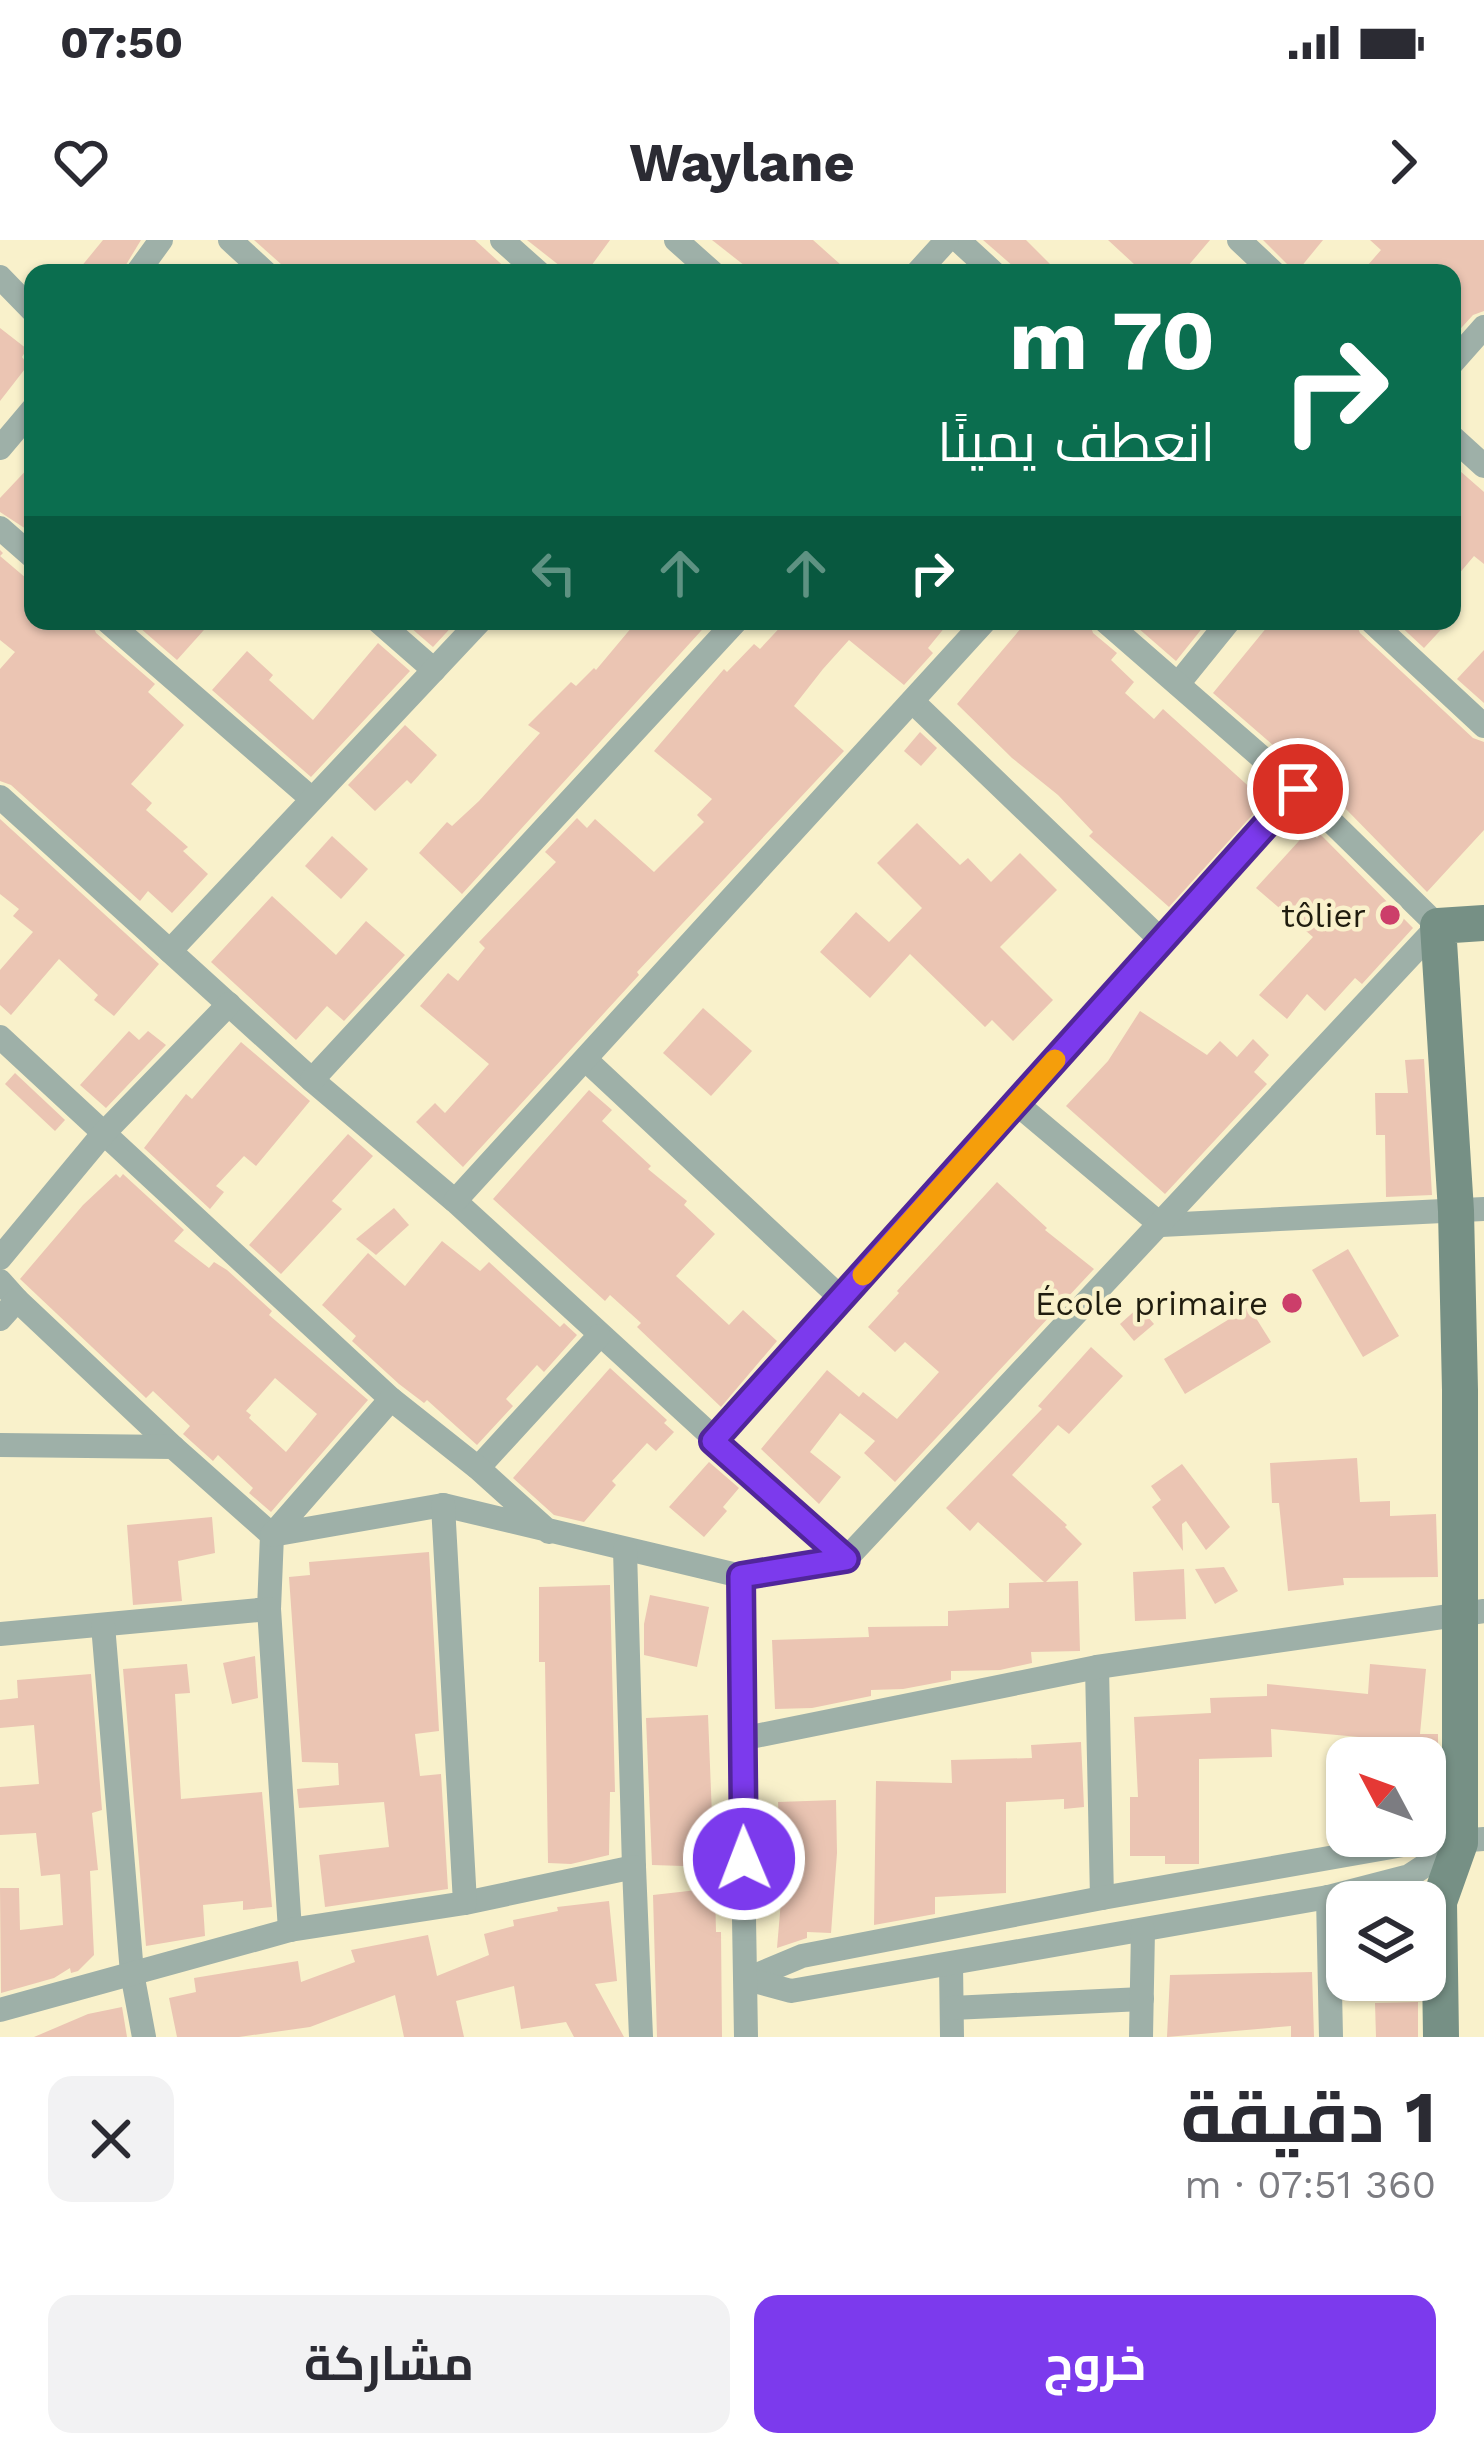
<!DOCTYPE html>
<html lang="ar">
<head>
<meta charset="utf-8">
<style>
	:root { --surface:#fff; --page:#f2f2f3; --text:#2b2b33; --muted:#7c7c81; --accent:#7c3aed }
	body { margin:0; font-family:"Work Sans",Cairo,sans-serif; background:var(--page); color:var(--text); direction:rtl; height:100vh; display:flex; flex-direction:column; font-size:45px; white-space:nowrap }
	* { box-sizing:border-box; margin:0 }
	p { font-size:39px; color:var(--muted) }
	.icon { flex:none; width:66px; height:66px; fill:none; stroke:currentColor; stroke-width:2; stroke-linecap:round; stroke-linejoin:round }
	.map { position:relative; height:1797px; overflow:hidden; direction:ltr }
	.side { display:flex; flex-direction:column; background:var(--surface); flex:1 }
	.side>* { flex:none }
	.top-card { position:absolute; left:24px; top:24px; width:1437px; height:366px; border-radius:24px; box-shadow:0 3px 9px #0004; direction:rtl; background:#0b6e4f; color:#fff; overflow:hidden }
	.needle { width:78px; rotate:311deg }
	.tools { position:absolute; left:1326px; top:1497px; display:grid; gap:24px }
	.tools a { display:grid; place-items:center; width:120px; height:120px; border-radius:24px; background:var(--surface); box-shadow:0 3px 9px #0004; font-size:60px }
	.pin { position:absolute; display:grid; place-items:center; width:102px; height:102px; color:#fff; margin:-51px; border:6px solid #fff; border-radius:50%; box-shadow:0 3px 12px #0007 }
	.me { position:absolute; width:132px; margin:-66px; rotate:359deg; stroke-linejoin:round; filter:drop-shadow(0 0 9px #0008) }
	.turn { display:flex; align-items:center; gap:42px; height:252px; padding:0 48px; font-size:54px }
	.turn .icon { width:156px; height:156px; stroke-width:2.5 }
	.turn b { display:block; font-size:84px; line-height:102px }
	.lanes { display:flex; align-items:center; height:114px; padding:0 48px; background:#0003; justify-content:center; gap:60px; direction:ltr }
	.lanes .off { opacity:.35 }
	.round { display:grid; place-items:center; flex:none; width:126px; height:126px; border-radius:24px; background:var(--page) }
	.head { display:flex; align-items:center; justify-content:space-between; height:204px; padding:0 48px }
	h1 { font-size:72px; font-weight:700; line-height:90px }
	.action { display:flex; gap:24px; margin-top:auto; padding:24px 48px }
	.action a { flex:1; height:138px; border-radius:24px; background:var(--accent); color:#fff; font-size:48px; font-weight:700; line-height:138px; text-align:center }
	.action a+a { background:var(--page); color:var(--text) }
	.status { display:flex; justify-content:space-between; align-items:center; height:84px; padding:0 60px; background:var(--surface); direction:ltr }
	.status svg { height:33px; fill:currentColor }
	header { display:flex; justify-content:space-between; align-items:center; height:156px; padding:0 48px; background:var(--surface); font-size:54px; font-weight:700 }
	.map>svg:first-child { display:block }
	.building { fill:#ebc5b3; fill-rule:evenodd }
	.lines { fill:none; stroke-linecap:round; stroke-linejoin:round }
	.street { stroke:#9eb0a8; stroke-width:24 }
	.secondary { stroke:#769085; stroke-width:36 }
	.route-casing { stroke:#51269a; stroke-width:30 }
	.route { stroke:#7c3aed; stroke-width:21 }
	.slow { stroke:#f59e0b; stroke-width:21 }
	.poi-dot { fill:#cc3e6a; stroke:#f9f1cb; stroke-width:4.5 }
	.labels { text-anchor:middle; stroke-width:9; stroke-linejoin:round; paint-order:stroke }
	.poi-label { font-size:33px; fill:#201d0f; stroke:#f9f1cb; text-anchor:end }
</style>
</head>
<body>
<div class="status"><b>07:50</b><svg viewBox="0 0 49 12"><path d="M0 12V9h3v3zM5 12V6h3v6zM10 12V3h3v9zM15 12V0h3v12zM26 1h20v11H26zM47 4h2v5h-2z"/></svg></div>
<header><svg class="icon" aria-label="forward" viewBox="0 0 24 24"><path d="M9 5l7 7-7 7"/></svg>Waylane<svg class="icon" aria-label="heart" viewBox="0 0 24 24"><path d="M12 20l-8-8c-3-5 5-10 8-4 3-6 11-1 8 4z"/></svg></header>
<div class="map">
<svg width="1484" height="1797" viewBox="0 0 1484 1797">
	<rect width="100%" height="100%" fill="#f9f1cb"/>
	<g class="building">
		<path d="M103,0H141L121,33H76Z"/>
		<path d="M254,0H475L511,33H291Z"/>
		<path d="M527,0H610L586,33H569Z"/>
		<path d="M712,0H813L850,33H754Z"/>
		<path d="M983,0H1026L1059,33H1021Z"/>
		<path d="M1108,0H1210L1182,33H1127L1134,24Z"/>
		<path d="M1263,0H1323L1296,33Z"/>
		<path d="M1370,0H1484V71L1473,75L1452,98V33H1361L1381,10Z"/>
		<path d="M0,88L27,109L22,117L28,125L0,161Z"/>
		<path d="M33,223V282L26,289L0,272V258Z"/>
		<path d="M1452,224L1484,252V324L1474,316L1452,342Z"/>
		<path d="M0,310L3,313L0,316L33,344V381H91L96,393L155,444L148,452L184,485L131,544L152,563L146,570L188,607L183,611L208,634L172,673L148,651L140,661L11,545L0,541V429L15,412L0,400Z"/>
		<path d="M132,381H212L177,420Z"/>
		<path d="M403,381H457L433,407Z"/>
		<path d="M637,381H710L462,654L419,613L447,582L452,586L479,561L540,493L528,485L571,442L576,446L594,428L596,430Z"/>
		<path d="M786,381H950L928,408L933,413L904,445L849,400L823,429L794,466L844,511L637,732L639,735L463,927L416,882L435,863L445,873L489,824L420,766L448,733L458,741L485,708L479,702L556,622L545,612L577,578L587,588L595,579L654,632L704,582L697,575L712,559L654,511L724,429L727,432L754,404L760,409Z"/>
		<path d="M1027,381H1089L1093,393L1117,413L1111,420L1134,442L1125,453L1154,479L1163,469L1265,561L1169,667L1089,596L1093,592L1058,555L1012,518L957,464Z"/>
		<path d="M1130,381H1208L1176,421Z"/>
		<path d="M1272,381H1355L1360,393L1473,498L1484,502V590L1427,652L1344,567L1213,453Z"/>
		<path d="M1395,381H1449L1424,408Z"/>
		<path d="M378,403L410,431L311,537L212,450L247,411L273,435L269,440L313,480Z"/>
		<path d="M1484,410V463L1457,439Z"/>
		<path d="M405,485L437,515L411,544L407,540L375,571L348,545Z"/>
		<path d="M920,492L937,508L921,526L904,511Z"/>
		<path d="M0,579L159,724L114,776L94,760L98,755L59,719L11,775L0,765V730L33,692L13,676L19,669L0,654Z"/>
		<path d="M917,583L960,625L968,618L991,642L1020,613L1057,650L1000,707L1053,760L1013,801L992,780L985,787L910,714L870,758L820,712L856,672L889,702L922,668L877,623Z"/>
		<path d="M1308,591L1317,598L1320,594L1413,688L1362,744L1355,738L1325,771L1307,754L1287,779L1259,755L1313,697L1256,648Z"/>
		<path d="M332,596L368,629L341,659L305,626Z"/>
		<path d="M272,656L336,715L366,681L405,715L344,781L327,766L296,800L211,722Z"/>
		<path d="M703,768L752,811L711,856L663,813Z"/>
		<path d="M1140,771L1207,815L1220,801L1237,817L1253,799L1269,815L1254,832L1267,844L1165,954L1066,866L1108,821Z"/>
		<path d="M129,791L139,800L148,791L166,805L106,868L80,845Z"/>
		<path d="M241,802L310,861L256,926L244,916L216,946L224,952L210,969L144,908L186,854L192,859Z"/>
		<path d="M1424,819L1432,955L1386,957L1385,895H1376L1375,853H1408L1405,820Z"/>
		<path d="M15,833L65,880L55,891L5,844Z"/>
		<path d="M589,850L612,870L602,881L651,926L648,929L687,961L684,965L715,994L676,1036L729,1085L743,1070L777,1101L721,1167L637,1087L641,1083L610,1055L605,1061L493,959Z"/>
		<path d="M348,894L373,916L332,961L342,969L281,1034L249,1005Z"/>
		<path d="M116,934L120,938L123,934L184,990L174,1001L209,1028L214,1022L227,1030L272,1071L269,1075L368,1160L271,1272L249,1253L253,1248L218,1215L213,1221L183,1194L190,1186L153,1151L146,1158L20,1039L83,965ZM275,1138L317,1174L286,1212L249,1178L251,1175L246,1171Z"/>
		<path d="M997,942L1047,988L1045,990L1094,1029L895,1242L864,1213L875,1201L840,1173L810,1212L841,1237L819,1264L761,1209L827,1130L859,1157L863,1152L897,1179L939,1132L905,1102L895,1112L868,1087L899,1053L897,1051Z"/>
		<path d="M394,968L409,985L376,1015L356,999Z"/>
		<path d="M442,1001L480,1031L489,1022L560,1087L564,1083L577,1095L544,1132L537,1125L506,1159L513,1166L477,1205L427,1160L424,1163L399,1144L352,1101L356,1096L322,1065L368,1013L405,1046Z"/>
		<path d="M1348,1009L1399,1096L1363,1117L1312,1030Z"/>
		<path d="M1139,1067L1154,1084L1134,1101L1120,1084Z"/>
		<path d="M1249,1067L1271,1102L1185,1154L1164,1119Z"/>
		<path d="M1091,1107L1123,1136L1069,1194L1058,1185L1012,1235L1067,1285L1065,1287L1082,1304L1046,1342L1078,1341L1080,1411L1031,1412L1032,1423L1000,1430L951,1431V1440L903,1449L871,1450V1456L812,1468L775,1469L772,1400L869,1397L868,1387L948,1386V1371L1009,1368V1343L1044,1342L978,1282L970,1291L946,1268L1042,1169L1038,1166Z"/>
		<path d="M610,1128L667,1180L664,1183L674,1192L656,1211L647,1203L612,1241L616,1245L584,1282L554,1275L513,1238Z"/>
		<path d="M1357,1218L1360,1262L1390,1261V1276L1436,1274L1438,1337L1343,1338L1344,1345L1288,1351L1279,1263H1272L1270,1223Z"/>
		<path d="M709,1222L739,1248L723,1267L727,1271L704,1297L669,1267Z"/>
		<path d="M1182,1224L1230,1287L1206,1310L1186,1281L1182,1284L1183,1311L1152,1267L1161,1260L1151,1246Z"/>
		<path d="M212,1277L215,1313L178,1321L182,1361L133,1365L127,1285Z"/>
		<path d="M429,1312L439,1491L415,1494L420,1536L441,1534L448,1649L325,1667L319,1615L389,1607L384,1562L299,1568L297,1549L339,1545L338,1523L302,1522L289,1337L310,1335L309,1322Z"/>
		<path d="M1224,1327L1238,1351L1215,1364L1195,1329Z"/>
		<path d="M1184,1329L1186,1379L1135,1381L1133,1332Z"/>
		<path d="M610,1345L615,1552H610L609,1615L571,1624L548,1623L545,1422H539V1347Z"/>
		<path d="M650,1355L709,1367L697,1427L644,1415V1384Z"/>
		<path d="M255,1416L258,1458L232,1464L223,1423Z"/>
		<path d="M187,1424L190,1453L175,1454L181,1559L262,1552L272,1667L243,1670V1661L203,1665L205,1696L146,1706L123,1429Z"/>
		<path d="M1370,1424L1426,1429L1420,1494H1438V1573L1425,1571V1518H1370V1498L1271,1489L1272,1517L1199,1519V1624H1165V1616H1130V1557H1138L1134,1477L1211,1473L1210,1458L1267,1456V1444L1368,1454Z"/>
		<path d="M91,1434L102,1570L92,1573L98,1630L90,1631L94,1715L78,1731L71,1733L70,1728L54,1738L1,1753L0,1648H19L20,1690L63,1685L60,1634L41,1636L36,1593L0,1595V1547L39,1544L34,1485L0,1488V1460L18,1458L17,1440Z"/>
		<path d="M708,1475L714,1627L652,1625L646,1478Z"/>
		<path d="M1081,1502L1084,1567L1064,1569V1559L1006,1562V1653L935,1657V1674L874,1685L876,1541L952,1543L951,1520L1032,1518L1031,1505Z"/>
		<path d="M836,1560L837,1613L831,1693L807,1692V1698L777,1708L782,1649L778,1562Z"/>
		<path d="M715,1648L716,1692H721L722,1797H657L653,1655Z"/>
		<path d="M609,1661L617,1741L595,1744L624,1797H574L566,1782L521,1789L514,1746L456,1761L464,1797H404L395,1755L310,1787L239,1797H177L169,1758L196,1752L194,1738L298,1721L301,1742L355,1722L351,1710L428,1695L437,1736L489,1715L484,1694L514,1686L513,1680L558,1671L557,1667Z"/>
		<path d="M1312,1732L1314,1797H1291V1786L1167,1797L1170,1735Z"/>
		<path d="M1418,1762V1797H1376L1375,1763Z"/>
		<path d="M122,1767L127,1797H34L88,1774Z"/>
	</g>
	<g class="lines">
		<g class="street">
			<path d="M230,0L266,33"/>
			<path d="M502,0L539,33"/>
			<path d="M676,0L713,33"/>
			<path d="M958,0L994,33"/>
			<path d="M1239,0L1274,33"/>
			<path d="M137,33L161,0"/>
			<path d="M917,33L947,0"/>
			<path d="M0,37L33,71"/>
			<path d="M1452,123L1484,87"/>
			<path d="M1452,197L1484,226"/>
			<path d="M0,208L33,169"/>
			<path d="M0,288L33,317"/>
			<path d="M107,381L312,559"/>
			<path d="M378,381L434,430"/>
			<path d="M1371,381L1484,486"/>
			<path d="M1178,444L1229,381"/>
			<path d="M913,462L1161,700L1298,549"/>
			<path d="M0,557L312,840L455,961L846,1319"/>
			<path d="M170,711L480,381"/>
			<path d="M0,797L391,1159"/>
			<path d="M586,820L842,1059"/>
			<path d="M312,840L736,381"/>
			<path d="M1017,864L1161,985L1484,969"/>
			<path d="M455,961L985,381"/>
			<path d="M0,1018L103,894L229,764"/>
			<path d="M0,1041L17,1060"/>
			<path d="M0,1079L17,1060L173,1207"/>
			<path d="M713,1201L1161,700"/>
			<path d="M0,1205L173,1207L272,1295L269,1369L0,1394"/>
			<path d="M478,1228L599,1096"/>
			<path d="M549,1292L478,1228L391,1159L272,1295L443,1265L741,1336"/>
			<path d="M625,1310L634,1627"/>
			<path d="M269,1369L290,1690"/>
			<path d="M103,1385L132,1733L144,1797"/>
			<path d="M1097,1427L1102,1658"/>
			<path d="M741,1499V1336L846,1319L1438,686L1298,549L1105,381"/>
			<path d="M1328,1657L1331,1797"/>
			<path d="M465,1663L634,1627L641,1797"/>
			<path d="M951,1724L952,1797"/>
			<path d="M747,1739L802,1716L1102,1658L1403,1605L1484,1599"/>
			<path d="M747,1739L791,1751L1328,1657L1409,1636L1455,1606"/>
			<path d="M952,1768L1142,1759"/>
			<path d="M0,1770L290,1690L465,1663L443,1265"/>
			<path d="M746,1797L741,1499L1097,1427L1484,1371"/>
			<path d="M1141,1797L1143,1690"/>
		</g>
		<path class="secondary" d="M1441,1797L1439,1662L1460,1603V1150L1456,971L1438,686L1484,683"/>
	</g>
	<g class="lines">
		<defs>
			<path id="route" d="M744,1619L741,1336L846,1319L713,1201L1298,549"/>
		</defs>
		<use href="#route" class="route-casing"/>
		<use href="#route" class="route"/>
		<path class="slow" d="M863,1035L1055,820"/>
	</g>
	<g class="poi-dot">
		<circle cx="1390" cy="675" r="12"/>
		<circle cx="1292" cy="1063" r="12"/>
	</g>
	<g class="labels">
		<g class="poi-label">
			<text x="1366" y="687">tôlier</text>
			<text x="1268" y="1075">École primaire</text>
		</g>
	</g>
</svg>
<div class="tools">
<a><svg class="needle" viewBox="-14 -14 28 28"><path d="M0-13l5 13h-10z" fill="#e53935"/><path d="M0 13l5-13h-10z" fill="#7c7c81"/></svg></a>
<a><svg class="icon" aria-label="layers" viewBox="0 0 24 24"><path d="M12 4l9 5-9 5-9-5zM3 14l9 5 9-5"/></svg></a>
</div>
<div class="pin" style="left:1298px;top:549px;background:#d93025"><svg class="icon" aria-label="arrive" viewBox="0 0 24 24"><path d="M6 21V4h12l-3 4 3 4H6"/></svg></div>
<svg class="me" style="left:744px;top:1619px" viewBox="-20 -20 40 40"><circle r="17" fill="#7c3aed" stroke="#fff" stroke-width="3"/><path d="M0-11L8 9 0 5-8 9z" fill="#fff"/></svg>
<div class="top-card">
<div class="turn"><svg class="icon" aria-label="right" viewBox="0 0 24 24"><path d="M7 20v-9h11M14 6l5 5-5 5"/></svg><div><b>70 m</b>انعطف يمينًا</div></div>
<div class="lanes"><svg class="icon off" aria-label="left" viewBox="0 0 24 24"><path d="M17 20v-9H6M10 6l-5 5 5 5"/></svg><svg class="icon off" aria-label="ahead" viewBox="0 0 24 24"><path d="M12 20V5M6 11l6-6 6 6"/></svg><svg class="icon off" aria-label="ahead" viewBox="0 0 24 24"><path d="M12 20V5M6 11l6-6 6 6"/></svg><svg class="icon" aria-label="right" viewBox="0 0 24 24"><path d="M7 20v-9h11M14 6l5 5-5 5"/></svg></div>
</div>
</div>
<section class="side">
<div class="head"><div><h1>1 دقيقة</h1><p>360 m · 07:51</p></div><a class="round"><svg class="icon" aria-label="close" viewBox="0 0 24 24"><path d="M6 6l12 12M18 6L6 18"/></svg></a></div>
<div class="action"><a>خروج</a><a>مشاركة</a></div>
</section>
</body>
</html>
